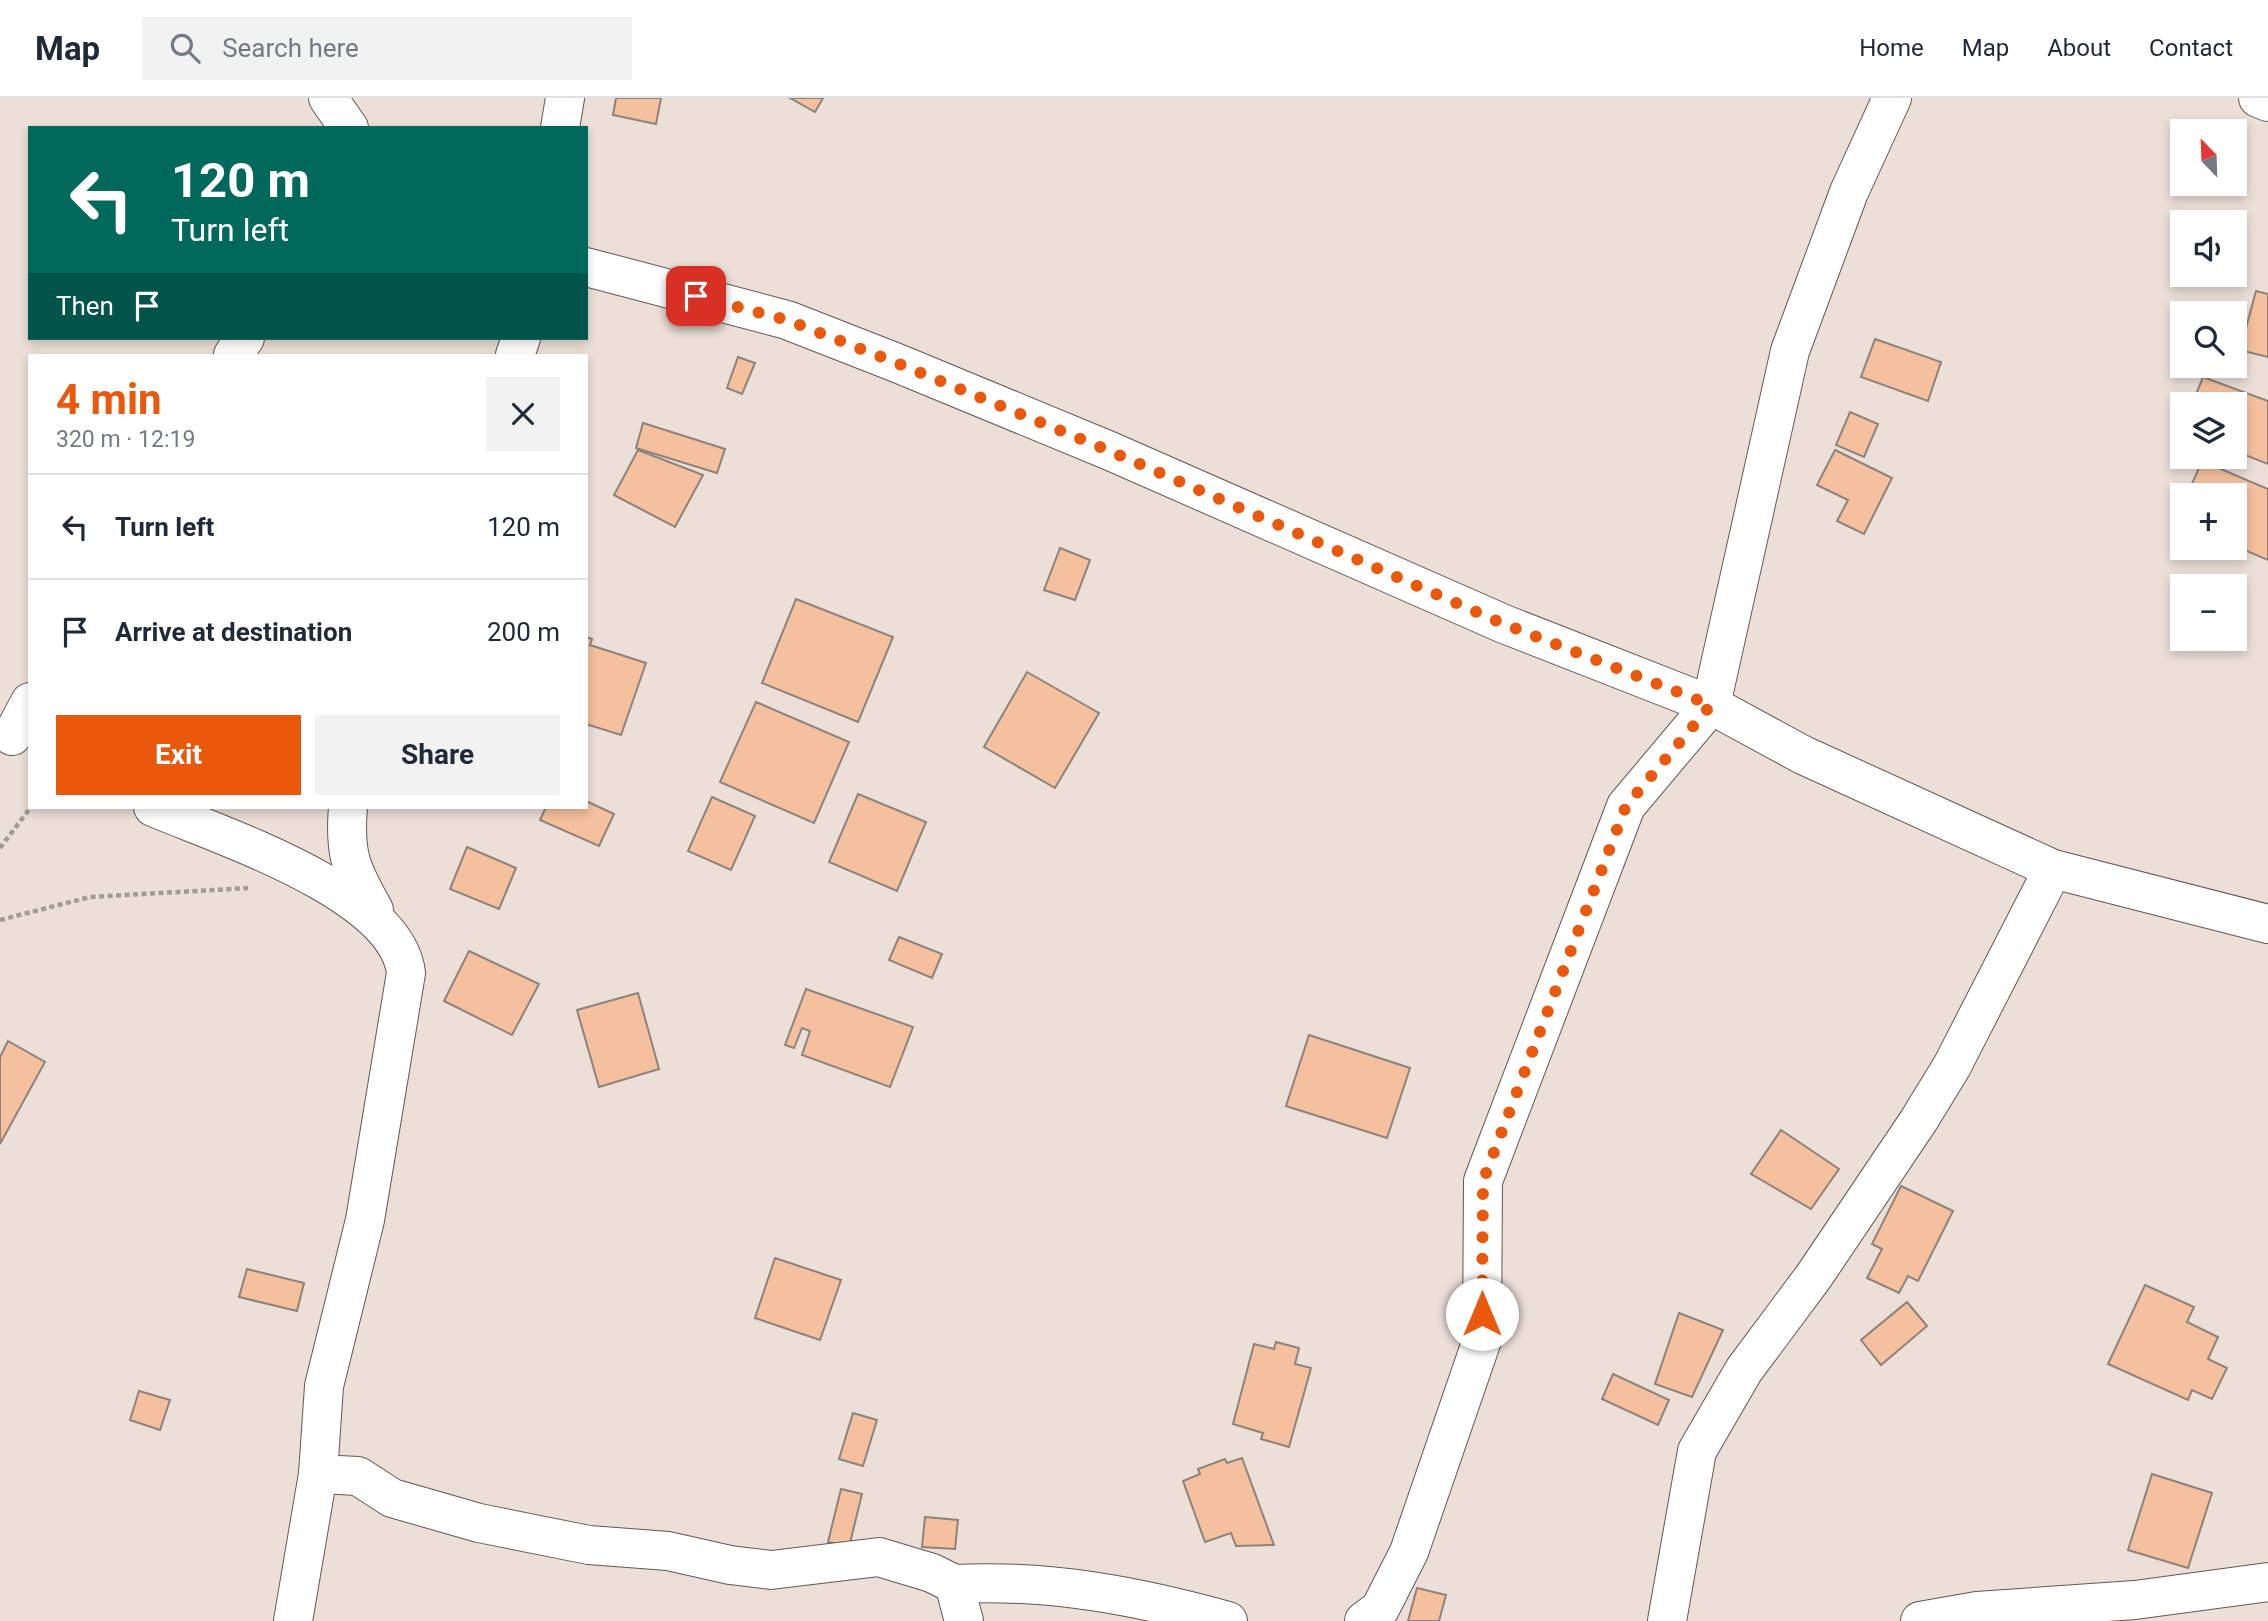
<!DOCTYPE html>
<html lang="en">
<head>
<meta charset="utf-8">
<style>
	:root { --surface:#fff; --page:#f2f2f3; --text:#1f2937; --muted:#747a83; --line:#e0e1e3; --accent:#ea580c }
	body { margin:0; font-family:Roboto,sans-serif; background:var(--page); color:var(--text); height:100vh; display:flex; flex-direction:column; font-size:26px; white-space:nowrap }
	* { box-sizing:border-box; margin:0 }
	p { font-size:23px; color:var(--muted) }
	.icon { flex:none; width:38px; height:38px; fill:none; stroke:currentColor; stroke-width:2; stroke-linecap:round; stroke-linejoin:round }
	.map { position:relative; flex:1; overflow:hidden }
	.drawer { position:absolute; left:28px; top:256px; width:560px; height:455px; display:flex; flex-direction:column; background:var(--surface); border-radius:0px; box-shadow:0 4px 10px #0003 }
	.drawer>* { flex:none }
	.guide { position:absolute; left:28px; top:28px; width:560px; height:214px; border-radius:0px; box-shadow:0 4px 10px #0003; background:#00695c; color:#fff; overflow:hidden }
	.needle { width:46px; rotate:337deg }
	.tools { position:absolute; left:2170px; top:21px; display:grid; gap:14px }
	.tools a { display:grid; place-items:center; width:77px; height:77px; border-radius:0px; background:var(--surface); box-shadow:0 4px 10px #0003; font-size:35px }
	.pin { position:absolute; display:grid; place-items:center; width:60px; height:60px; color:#fff; margin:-30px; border-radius:14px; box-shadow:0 4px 10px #0006 }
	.me { position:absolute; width:77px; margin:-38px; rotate:0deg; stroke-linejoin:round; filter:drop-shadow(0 0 5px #0008) }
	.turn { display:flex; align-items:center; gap:24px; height:147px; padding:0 28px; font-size:32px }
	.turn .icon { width:91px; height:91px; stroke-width:2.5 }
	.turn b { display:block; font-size:49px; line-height:60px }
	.then { display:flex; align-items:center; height:66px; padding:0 28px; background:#0003; gap:14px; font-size:26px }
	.round { display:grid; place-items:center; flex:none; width:74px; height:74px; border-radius:0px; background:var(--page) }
	.overview { display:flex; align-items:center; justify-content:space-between; height:119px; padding:0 28px }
	h1 { font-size:42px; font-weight:700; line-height:52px; color:var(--accent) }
	.cta { display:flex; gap:14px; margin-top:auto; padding:14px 28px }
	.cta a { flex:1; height:80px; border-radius:0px; background:var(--accent); color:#fff; font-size:28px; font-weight:700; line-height:80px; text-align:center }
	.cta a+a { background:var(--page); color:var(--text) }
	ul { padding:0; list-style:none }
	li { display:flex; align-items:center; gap:21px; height:105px; padding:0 28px; border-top:2px solid var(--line) }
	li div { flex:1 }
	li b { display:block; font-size:26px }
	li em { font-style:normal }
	header { display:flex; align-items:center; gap:42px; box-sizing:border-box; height:98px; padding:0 35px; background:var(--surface); border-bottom:2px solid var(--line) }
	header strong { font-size:33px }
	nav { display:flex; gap:38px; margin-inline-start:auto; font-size:24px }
	.search { width:490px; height:63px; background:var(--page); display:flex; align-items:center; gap:18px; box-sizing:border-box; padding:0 24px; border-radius:0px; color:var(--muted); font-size:26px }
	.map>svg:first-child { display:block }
	.building { fill:#f5c09e; stroke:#8e837c; stroke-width:2 }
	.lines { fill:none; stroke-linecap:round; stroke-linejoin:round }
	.street-casing { stroke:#635852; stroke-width:40 }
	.path { stroke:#a39a94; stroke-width:4.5; stroke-dasharray:5 3.5; stroke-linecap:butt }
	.street { stroke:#fff; stroke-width:38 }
	.route { stroke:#ea580c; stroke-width:12; stroke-dasharray:0 21.6 }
</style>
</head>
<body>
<header>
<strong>Map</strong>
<div class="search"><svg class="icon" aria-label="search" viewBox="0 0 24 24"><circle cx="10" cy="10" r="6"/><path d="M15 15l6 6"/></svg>Search here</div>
<nav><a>Home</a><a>Map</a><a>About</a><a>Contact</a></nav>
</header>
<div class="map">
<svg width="2268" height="1523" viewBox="0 0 2268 1523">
	<rect width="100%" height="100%" fill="#ebdfd7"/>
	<g class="building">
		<path d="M616,0H661L656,26L613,17Z"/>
		<path d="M790,0H823L815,14Z"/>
		<path d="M2256,193L2268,196V259L2240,252Z"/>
		<path d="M1875,241L1941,264L1928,303L1861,279Z"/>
		<path d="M738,259L755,265L742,296L727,290Z"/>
		<path d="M2203,279L2268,303V366L2235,353V306H2192Z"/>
		<path d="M1850,314L1878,326L1864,359L1836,347Z"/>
		<path d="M643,325L725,351L717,375L636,350Z"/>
		<path d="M638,352L703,377L675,429L614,397Z"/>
		<path d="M1835,352L1892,380L1864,436L1837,423L1848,402L1817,387Z"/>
		<path d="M2202,363L2268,391V462L2235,448V397H2187Z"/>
		<path d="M2182,409V426L2176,423Z"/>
		<path d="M1060,450L1090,462L1075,502L1044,492Z"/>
		<path d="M796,501L893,539L858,624L762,585Z"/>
		<path d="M586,539L592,541L590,547L646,565L621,637L586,626Z"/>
		<path d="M1027,574L1099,615L1055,690L984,649Z"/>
		<path d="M756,604L849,644L814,725L720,684Z"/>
		<path d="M858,696L926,724L897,793L829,764Z"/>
		<path d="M712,699L755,718L731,772L688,753Z"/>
		<path d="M586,703L614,716L599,748L540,722L546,709H586Z"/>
		<path d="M467,749L516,770L499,811L450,791Z"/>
		<path d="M899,839L942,856L932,880L889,862Z"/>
		<path d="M469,853L539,886L512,937L444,903Z"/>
		<path d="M806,891L913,929L890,989L802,957L810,933L802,930L794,950L785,947Z"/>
		<path d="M638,895L659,971L599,989L577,912Z"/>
		<path d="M1309,937L1410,970L1387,1040L1286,1008Z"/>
		<path d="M8,943L45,964L0,1046V959Z"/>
		<path d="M1781,1032L1839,1071L1811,1111L1751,1076Z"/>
		<path d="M1901,1088L1953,1113L1918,1183L1908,1178L1899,1195L1867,1180L1882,1151L1872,1146Z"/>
		<path d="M775,1160L841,1182L820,1242L755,1220Z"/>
		<path d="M247,1171L304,1185L297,1213L239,1199Z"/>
		<path d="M2145,1187L2194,1209L2187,1224L2218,1239L2208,1261L2227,1270L2212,1301L2192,1292L2188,1302L2108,1266Z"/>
		<path d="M1907,1204L1927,1228L1881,1267L1861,1242Z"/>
		<path d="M1679,1215L1723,1232L1692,1299L1655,1286Z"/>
		<path d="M1276,1244L1299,1250L1295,1266L1311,1270L1289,1349L1261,1341L1263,1335L1233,1326L1254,1246L1274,1251Z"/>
		<path d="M1613,1276L1669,1302L1658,1327L1602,1301Z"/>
		<path d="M139,1293L170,1302L160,1332L130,1322Z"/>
		<path d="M853,1315L877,1322L863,1368L839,1361Z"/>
		<path d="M1242,1360L1274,1447L1236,1448L1231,1435L1205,1444L1183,1383L1200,1376L1198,1371L1225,1361L1227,1365Z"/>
		<path d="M2152,1376L2212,1395L2188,1470L2128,1452Z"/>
		<path d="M841,1391L862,1396L849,1449L828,1444Z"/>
		<path d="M925,1419L958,1422L955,1451L922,1449Z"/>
		<path d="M1417,1490L1446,1497L1439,1523H1408Z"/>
	</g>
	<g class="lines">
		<defs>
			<g id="street">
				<path d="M328,0L349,30"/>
				<path d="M2258,0L2268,4"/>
				<path d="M560,30L565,0"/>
				<path d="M586,169L787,222L897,265L1110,353L1504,526L1711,607L1803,657L2053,771L2268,826"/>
				<path d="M233,257L245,240"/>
				<path d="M515,257L521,240"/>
				<path d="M12,638L30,604"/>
				<path d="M153,709C220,738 397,794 406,875L365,1122L324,1288L318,1376L293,1523"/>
				<path d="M348,709C344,757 351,771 374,812"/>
				<path d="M318,1376L358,1378L392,1400L479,1425L589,1447L668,1453L730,1467L771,1472L879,1459L932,1475L954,1486L964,1523"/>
				<path d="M954,1486C1049,1481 1138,1498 1228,1523"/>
				<path d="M1364,1523L1380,1511L1409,1454L1482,1242L1483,1083L1626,708L1711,607L1790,253L1849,94L1892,0"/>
				<path d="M1667,1523L1697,1353L1744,1272L1814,1178L1919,1022L1952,968L2053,771"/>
				<path d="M1920,1523L1977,1513L2135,1502L2268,1484"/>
			</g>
		</defs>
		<use href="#street" class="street-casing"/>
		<g class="path">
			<path d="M0,750L31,709"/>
			<path d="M0,822L90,799L248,790"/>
		</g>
		<use href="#street" class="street"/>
	</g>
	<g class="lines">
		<path class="route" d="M696,198L787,222L897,265L1110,353L1504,526L1711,607L1626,708L1483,1083L1482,1216"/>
	</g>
</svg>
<div class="tools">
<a><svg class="needle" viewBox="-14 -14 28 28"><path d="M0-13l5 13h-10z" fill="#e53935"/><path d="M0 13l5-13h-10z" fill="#747a83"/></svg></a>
<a><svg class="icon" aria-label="sound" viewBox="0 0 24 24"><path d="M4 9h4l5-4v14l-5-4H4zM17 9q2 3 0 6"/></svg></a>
<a><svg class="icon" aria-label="search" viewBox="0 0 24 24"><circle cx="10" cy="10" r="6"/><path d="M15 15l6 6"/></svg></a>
<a><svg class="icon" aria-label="layers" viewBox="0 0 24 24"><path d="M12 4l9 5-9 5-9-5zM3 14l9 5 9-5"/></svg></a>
<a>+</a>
<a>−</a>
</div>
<div class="pin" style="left:696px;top:198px;background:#d93025"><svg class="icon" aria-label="arrive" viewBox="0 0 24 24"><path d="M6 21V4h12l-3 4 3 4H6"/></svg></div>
<svg class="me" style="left:1482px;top:1216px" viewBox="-20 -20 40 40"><circle r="19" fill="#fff"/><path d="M0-13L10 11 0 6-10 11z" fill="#ea580c"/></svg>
<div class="guide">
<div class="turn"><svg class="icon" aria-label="left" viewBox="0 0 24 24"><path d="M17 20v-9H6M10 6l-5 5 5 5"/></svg><div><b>120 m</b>Turn left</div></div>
<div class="then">Then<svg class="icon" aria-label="arrive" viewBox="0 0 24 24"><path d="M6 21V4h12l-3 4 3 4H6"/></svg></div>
</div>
<section class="drawer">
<div class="overview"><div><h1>4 min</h1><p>320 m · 12:19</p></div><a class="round"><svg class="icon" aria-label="close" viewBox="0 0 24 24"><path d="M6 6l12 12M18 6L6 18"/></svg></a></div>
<ul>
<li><svg class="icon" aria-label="left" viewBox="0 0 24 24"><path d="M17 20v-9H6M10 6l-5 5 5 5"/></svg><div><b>Turn left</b></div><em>120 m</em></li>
<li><svg class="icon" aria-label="arrive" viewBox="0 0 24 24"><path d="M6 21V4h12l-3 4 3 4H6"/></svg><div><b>Arrive at destination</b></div><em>200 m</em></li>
</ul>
<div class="cta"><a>Exit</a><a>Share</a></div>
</section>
</div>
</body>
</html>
